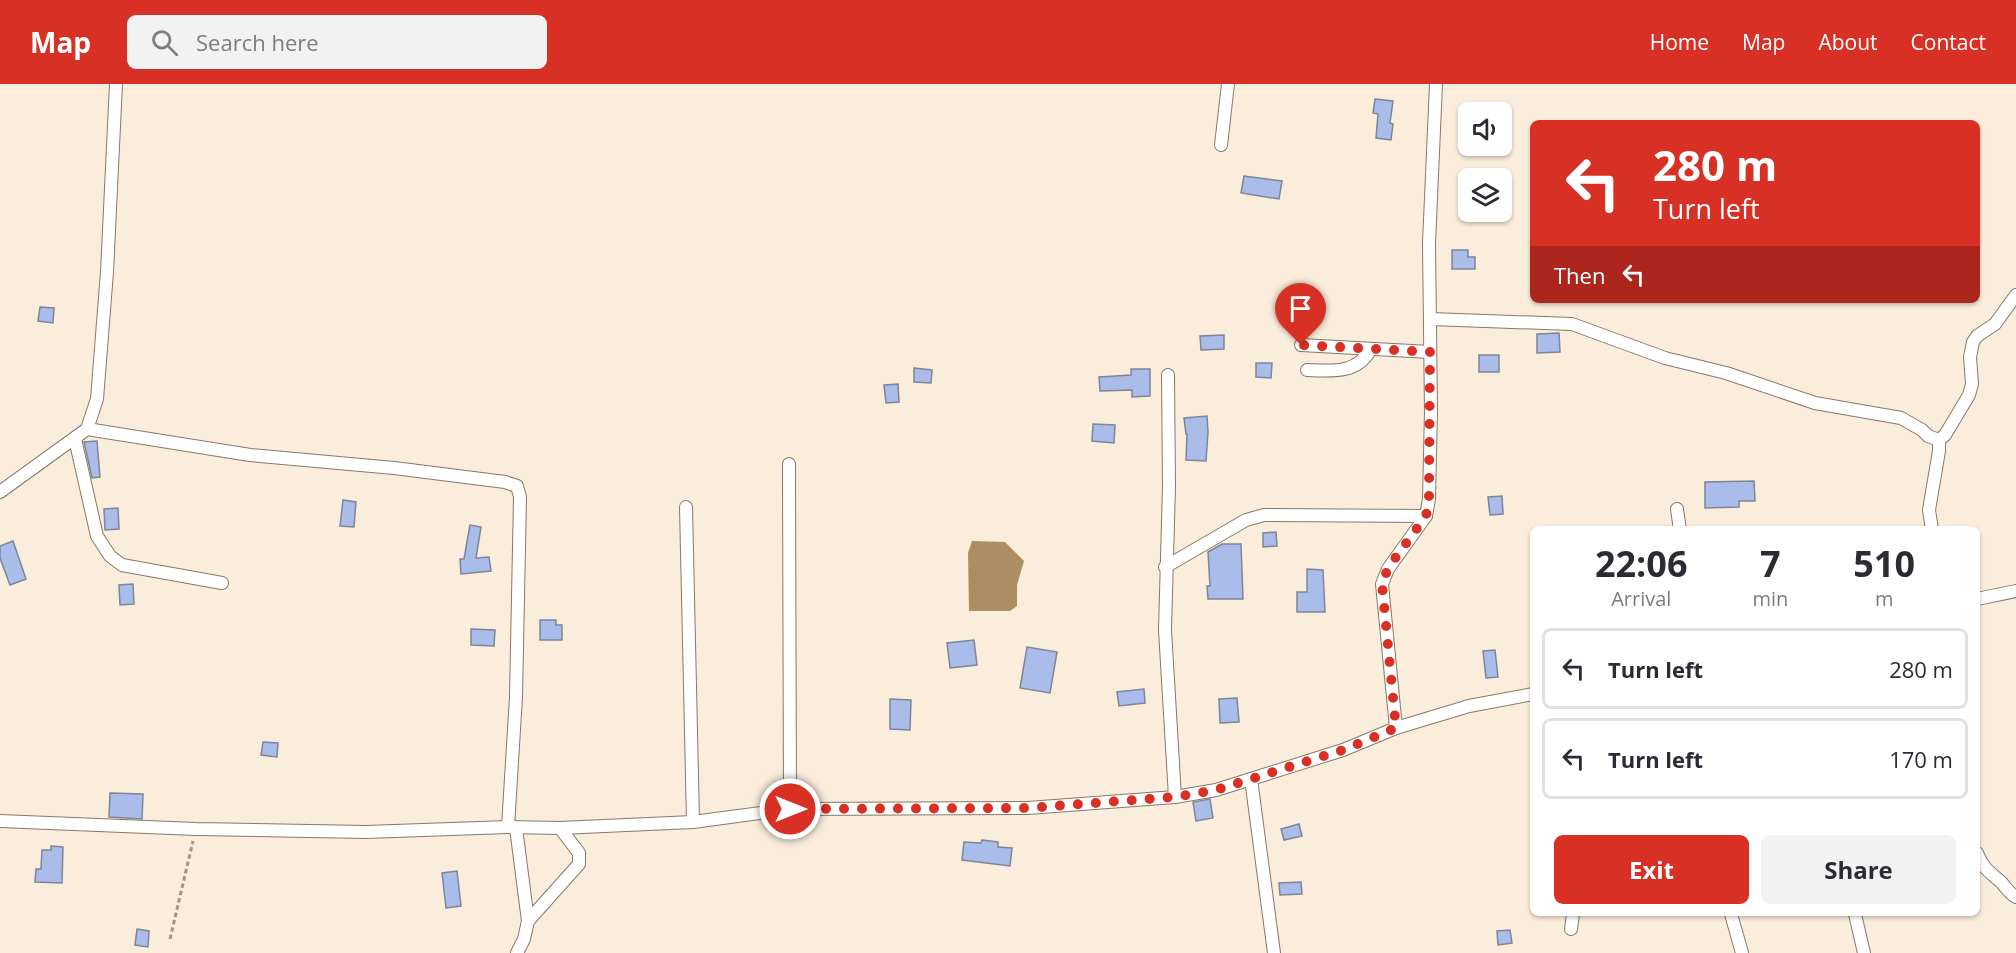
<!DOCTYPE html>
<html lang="en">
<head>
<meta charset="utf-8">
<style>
	:root { --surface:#fff; --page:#f2f2f3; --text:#2b2b33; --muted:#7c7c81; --line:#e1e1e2; --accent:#d93025 }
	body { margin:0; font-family:"Open Sans",sans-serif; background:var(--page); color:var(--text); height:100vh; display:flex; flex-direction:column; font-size:22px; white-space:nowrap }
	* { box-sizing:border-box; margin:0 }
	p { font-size:20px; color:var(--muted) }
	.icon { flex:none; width:33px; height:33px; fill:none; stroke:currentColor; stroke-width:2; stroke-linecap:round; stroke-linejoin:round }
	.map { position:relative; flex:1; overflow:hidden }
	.side { position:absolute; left:1530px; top:442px; width:450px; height:390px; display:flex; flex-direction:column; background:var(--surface); border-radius:9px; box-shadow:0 2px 4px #0004 }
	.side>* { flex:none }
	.banner { position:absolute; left:1530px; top:36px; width:450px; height:183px; border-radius:9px; box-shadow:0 2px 4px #0004; background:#d93025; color:#fff; overflow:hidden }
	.buttons { position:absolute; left:1458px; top:18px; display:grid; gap:12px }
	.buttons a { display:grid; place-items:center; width:54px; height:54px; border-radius:9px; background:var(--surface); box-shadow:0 2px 4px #0004; font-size:30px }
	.pin { position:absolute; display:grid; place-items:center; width:51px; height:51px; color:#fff; margin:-62px -26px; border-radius:50% 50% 50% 0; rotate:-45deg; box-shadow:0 0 6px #0007 }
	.pin .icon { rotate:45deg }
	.me { position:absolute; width:66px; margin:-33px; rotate:90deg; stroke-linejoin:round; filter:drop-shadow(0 0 4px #0008) }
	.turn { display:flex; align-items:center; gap:21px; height:126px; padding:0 24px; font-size:27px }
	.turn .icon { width:78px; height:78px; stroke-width:2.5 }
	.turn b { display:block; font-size:42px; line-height:51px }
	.then { display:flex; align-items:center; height:57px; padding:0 24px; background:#0003; gap:12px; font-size:22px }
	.eta { display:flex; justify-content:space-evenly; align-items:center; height:102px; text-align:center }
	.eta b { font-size:36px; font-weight:700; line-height:42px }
	.action { display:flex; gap:12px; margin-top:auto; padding:12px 24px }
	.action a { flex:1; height:69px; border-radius:9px; background:var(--accent); color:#fff; font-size:24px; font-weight:700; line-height:69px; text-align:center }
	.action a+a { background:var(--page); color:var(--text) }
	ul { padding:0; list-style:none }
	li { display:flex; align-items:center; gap:18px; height:81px; margin:0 12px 9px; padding:0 12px; border:3px solid var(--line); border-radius:9px }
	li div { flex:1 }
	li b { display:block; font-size:22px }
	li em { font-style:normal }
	header { display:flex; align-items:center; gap:36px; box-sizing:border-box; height:84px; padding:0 30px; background:var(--accent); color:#fff }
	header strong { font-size:28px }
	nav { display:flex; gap:33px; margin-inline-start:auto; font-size:21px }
	.search { width:420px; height:54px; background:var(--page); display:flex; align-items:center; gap:15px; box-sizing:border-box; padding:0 21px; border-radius:9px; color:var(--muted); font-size:22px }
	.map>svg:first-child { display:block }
	.water { fill:#ad8e63 }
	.building { fill:#a9bcea; stroke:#7d8597; stroke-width:1.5 }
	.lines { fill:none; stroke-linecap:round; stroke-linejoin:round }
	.minor-casing { stroke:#857968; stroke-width:14 }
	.path { stroke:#9f9588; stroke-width:3; stroke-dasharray:4.5 3; stroke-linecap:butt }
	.minor { stroke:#fff; stroke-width:12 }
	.route { stroke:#d93025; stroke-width:10; stroke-dasharray:0 18 }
</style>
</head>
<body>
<header>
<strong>Map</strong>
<div class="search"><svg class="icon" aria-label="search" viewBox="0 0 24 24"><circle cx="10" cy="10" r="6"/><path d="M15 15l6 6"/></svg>Search here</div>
<nav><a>Home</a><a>Map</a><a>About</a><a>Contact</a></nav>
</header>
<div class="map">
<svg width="2016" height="869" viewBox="0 0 2016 869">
	<rect width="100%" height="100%" fill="#fbeddb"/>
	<path class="water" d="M972,457L1005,458L1024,477L1017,501V522L1010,527H969L968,469Z"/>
	<g class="building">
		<path d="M1375,15L1393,17L1390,39L1393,40L1391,56L1376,54L1378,30L1373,29Z"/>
		<path d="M1244,92L1282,97L1279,115L1241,109Z"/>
		<path d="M1452,166H1468V173H1475V185H1452Z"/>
		<path d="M40,223L54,224L53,239L38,237Z"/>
		<path d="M1559,249L1560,268L1537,269V250Z"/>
		<path d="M1224,251V265L1201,266L1200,252Z"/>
		<rect x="1479" y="271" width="20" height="17"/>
		<path d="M1256,279H1272L1271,294L1256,293Z"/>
		<path d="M914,284L932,286L931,299L914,298Z"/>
		<path d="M1131,285H1150V312L1132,313V306L1100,307L1099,293L1131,291Z"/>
		<path d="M898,300L899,318L886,319L884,301Z"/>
		<path d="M1207,332L1208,348L1206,377L1186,376L1187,350H1186L1184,334Z"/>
		<path d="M1093,340L1115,341L1114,359L1092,357Z"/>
		<path d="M97,357L100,393L92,394L84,358Z"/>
		<path d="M1754,397L1755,417H1739V423L1705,424V398Z"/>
		<path d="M1502,412L1503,430L1490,431L1488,413Z"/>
		<path d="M343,416L356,418L354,443L340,442Z"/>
		<path d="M118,424L119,445L105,446L104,425Z"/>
		<path d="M470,441L481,443L476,474L489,473L491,487L461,490L460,475H464Z"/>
		<path d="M1276,448L1277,462L1263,463V449Z"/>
		<path d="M13,457L26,495L10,501L0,474V462Z"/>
		<path d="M1222,460H1241L1243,515H1208L1207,502H1210L1208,468Z"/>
		<path d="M1307,485L1323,486L1325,528H1297V508H1307Z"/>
		<path d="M133,500L134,520L120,521L119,501Z"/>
		<path d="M540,536H556V541H562V556H540Z"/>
		<path d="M471,545L495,546L494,562L471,561Z"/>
		<path d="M974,556L977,581L950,584L947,559Z"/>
		<path d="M1027,563L1057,568L1050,609L1020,604Z"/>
		<path d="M1495,566L1498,593L1486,594L1483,567Z"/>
		<path d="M1144,605L1145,619L1119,622L1117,608Z"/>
		<path d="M1237,614L1239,638L1220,639L1219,615Z"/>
		<path d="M890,615L911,616L910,646L890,645Z"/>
		<path d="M263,658L278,659L277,673L261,671Z"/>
		<path d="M110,709L143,710L142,735L109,733Z"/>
		<path d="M1210,715L1213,734L1196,737L1193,718Z"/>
		<path d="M1299,740L1302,752L1284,756L1281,745Z"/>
		<path d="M982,756L998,758V763L1012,764L1010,782L962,776L964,758L981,759Z"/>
		<path d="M51,762L63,763L62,799L35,798L36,785H41L42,766H51Z"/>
		<path d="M457,787L461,822L446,824L442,789Z"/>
		<path d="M1301,798L1302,810L1280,811L1279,799Z"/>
		<path d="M137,845L149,847L148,863L135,861Z"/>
		<path d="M1510,846L1512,859L1498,861L1497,847Z"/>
	</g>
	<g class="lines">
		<defs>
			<g id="minor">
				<path d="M1221,61L1228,0"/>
				<path d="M1430,235L1572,240L1665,274L1726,289L1815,319L1901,334L1922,346L1928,352L1939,356"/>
				<path d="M1301,261L1430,268"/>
				<path d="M1307,286C1333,287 1357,290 1371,265"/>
				<path d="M1168,291L1169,402L1165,546L1175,713"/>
				<path d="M87,345L250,371L394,384L505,398L517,402L520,413L516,613L508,743"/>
				<path d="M75,355L97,452L110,472L122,481L222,499"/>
				<path d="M789,380L790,725"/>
				<path d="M0,408L87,345L97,315L107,188L116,0"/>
				<path d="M686,423L693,738"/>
				<path d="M1677,425L1680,446"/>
				<path d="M1932,446L1929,426L1939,367V356L1945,351L1969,311L1972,300L1970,273L1973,258L1977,252L1995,240L2016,211"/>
				<path d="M1165,483L1246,436L1264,431L1426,432"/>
				<path d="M1977,515L2016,507"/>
				<path d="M1396,644L1382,500L1388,485L1426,432L1429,415L1431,327L1429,159L1436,0"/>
				<path d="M1251,695L1343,666L1396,644L1469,622L1533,610"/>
				<path d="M0,737L196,745L366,748L508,743L560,744L693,738L790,725L1028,724L1175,713L1216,706L1251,695L1274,869"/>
				<path d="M516,744L528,837"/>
				<path d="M1977,769C1983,785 1990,788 2002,799C2007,805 2009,809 2016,813"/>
				<path d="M1731,830L1742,869"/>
				<path d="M1855,830L1864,869"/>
				<path d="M1571,845L1573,830"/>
				<path d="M517,869L524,855L528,837L579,780V769L560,744"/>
			</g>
		</defs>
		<use href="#minor" class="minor-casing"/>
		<path class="path" d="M170,855L193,757"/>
		<use href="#minor" class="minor"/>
	</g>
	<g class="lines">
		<path class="route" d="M790,725L1028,724L1175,713L1216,706L1343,666L1396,644L1382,500L1388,484L1426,432L1429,415L1430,268L1301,261"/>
	</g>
</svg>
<div class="buttons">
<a><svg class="icon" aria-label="sound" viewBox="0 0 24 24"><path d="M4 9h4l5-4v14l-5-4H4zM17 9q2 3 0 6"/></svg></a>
<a><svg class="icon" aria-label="layers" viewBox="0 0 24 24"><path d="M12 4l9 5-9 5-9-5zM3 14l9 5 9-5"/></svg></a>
</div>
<div class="pin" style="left:1301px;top:261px;background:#d93025"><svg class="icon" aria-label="arrive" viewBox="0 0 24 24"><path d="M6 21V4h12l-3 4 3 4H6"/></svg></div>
<svg class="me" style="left:790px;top:725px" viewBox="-20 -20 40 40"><circle r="17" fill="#d93025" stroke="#fff" stroke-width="3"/><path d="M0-11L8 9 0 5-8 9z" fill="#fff"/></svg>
<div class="banner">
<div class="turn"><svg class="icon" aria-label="left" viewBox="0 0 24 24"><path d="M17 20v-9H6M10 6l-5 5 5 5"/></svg><div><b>280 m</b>Turn left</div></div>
<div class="then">Then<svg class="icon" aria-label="left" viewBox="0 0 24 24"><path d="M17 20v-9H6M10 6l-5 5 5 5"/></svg></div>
</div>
<section class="side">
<div class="eta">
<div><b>22:06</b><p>Arrival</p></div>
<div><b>7</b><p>min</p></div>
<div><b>510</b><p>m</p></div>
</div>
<ul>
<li><svg class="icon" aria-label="left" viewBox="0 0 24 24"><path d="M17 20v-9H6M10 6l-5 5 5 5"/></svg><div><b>Turn left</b></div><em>280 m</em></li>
<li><svg class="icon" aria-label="left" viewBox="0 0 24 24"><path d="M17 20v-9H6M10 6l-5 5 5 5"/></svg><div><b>Turn left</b></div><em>170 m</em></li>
</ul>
<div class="action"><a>Exit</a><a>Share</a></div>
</section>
</div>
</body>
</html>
